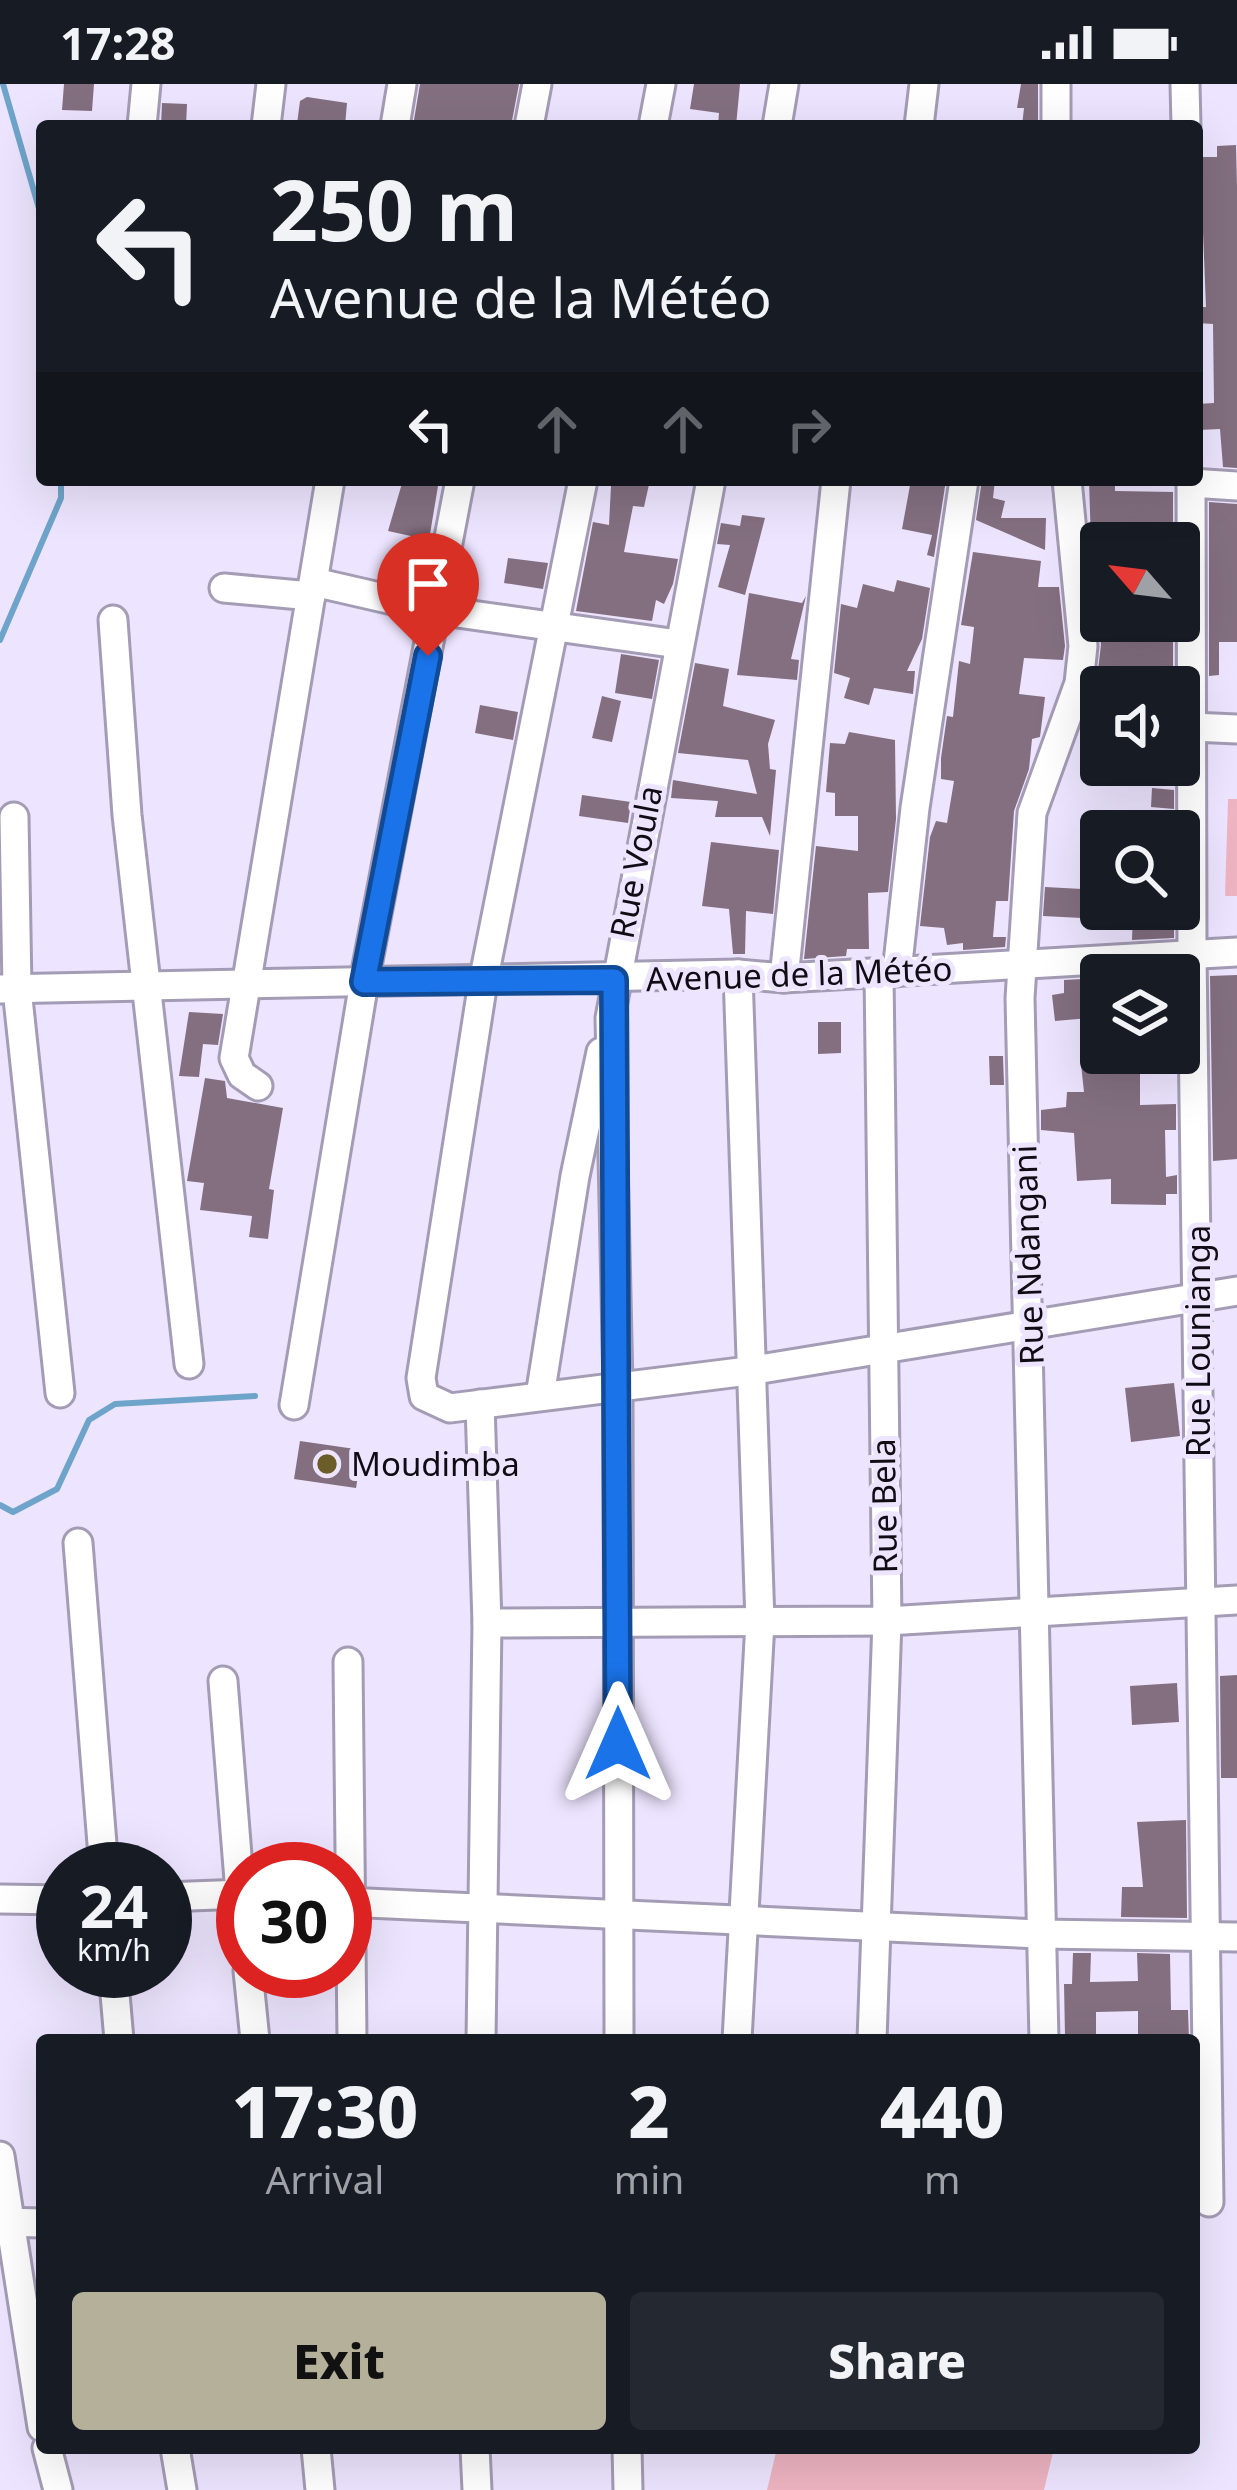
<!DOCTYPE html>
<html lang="en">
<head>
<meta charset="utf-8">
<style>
	:root { --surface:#171b24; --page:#242831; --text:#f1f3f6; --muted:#9ea1a6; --accent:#b4b09a }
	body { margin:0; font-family:"Noto Sans",sans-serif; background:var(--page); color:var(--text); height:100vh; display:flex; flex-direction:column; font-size:45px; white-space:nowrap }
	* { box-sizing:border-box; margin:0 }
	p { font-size:39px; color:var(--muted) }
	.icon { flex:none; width:66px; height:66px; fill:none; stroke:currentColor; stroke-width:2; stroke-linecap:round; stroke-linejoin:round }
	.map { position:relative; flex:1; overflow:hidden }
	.side { position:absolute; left:36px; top:1950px; width:1164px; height:420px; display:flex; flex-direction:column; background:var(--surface); border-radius:12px; box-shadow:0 12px 48px #0002 }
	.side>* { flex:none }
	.guide { position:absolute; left:36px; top:36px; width:1167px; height:366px; border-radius:12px; box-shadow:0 12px 48px #0002; background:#171b24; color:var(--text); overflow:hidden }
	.needle { width:78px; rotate:298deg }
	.buttons { position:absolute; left:1080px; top:438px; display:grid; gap:24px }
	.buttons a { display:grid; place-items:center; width:120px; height:120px; border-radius:12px; background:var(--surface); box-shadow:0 12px 48px #0002; font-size:60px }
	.speed { position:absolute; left:36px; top:1758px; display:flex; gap:24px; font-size:60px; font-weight:700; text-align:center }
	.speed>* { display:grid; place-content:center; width:156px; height:156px; border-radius:50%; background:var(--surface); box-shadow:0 12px 48px #0002; line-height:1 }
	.speed small { font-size:30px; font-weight:400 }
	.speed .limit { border:18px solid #d22; background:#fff; color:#111 }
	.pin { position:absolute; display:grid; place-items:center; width:102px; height:102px; color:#fff; margin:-123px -51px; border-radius:50% 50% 50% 0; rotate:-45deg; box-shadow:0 0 12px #0007 }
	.pin .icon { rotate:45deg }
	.me { position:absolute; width:132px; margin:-66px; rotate:0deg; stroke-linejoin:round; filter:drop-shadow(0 0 9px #0008) }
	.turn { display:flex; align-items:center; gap:42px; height:252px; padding:0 36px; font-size:54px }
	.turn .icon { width:156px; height:156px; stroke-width:2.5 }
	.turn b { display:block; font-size:84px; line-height:102px }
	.lanes { display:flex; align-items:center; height:114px; padding:0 36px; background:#0003; justify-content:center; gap:60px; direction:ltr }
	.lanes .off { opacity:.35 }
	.eta { display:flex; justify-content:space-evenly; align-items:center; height:204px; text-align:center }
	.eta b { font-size:72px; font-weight:800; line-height:84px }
	.primary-button { display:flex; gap:24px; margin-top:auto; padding:24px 36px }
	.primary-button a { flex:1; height:138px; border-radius:12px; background:var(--accent); color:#111; font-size:48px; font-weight:800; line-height:138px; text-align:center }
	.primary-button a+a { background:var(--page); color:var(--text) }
	.status { display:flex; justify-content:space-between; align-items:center; height:84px; padding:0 60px; background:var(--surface); direction:ltr }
	.status svg { height:33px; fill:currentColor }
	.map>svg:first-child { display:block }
	.green { fill:#efb4c2 }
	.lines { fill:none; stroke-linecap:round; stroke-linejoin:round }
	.stream { stroke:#6ea4c9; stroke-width:6 }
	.building { fill:#836f80 }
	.minor-casing { stroke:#a49cb4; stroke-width:33 }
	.minor { stroke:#fff; stroke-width:27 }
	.route-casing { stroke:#114b97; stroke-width:30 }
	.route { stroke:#1a73e8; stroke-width:21 }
	.poi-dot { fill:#6a5d2a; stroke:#ede5ff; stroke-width:4.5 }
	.labels { text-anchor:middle; stroke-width:10; stroke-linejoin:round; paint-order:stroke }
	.street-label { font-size:33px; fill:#0f0c14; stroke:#ede5ff }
	.poi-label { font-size:33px; fill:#0f0c14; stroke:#ede5ff; text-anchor:start }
</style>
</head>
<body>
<div class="status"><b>17:28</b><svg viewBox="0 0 49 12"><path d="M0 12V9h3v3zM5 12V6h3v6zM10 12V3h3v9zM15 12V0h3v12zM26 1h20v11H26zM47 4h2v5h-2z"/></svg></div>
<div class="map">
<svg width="1237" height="2406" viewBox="0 0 1237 2406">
	<rect width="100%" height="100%" fill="#ede5ff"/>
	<g class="green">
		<path d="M1228,715H1237V812H1225Z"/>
		<path d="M777,2364H1054L1044,2406H767Z"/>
	</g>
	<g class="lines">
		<g class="stream">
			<path d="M3,0L42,135"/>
			<path d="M0,556L61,414V396"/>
			<path d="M0,1421L13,1428L57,1405L89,1336L115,1320L255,1312"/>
		</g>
	</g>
	<g class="building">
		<path d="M64,0H94L92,27L62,26Z"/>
		<path d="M420,0H519L511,42H413Z"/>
		<path d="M694,0H740L736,42H718L719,29L690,25Z"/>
		<path d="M1021,0H1038V42H1022L1024,24H1017Z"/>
		<path d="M307,13L347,19L345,42L297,40L300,17Z"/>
		<path d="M162,19L187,20L186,42H161Z"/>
		<path d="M1236,61L1237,103V384L1223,383L1220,345L1198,346L1197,328V320L1214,319L1213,240L1197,239V223H1206L1200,73H1217V62Z"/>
		<path d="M403,396H439L429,456L388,447Z"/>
		<path d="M616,396H650L644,423L633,422L624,468L678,475L673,500L664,520L656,516L652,537L576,527L593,438L609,441L611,402Z"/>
		<path d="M911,396H946L934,473L927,471L932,451L902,445Z"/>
		<path d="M982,396H995L993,414L1005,417L1001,434H1046L1045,466L976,436Z"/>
		<path d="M1089,396H1115V407L1173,408V459H1091Z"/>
		<path d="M1209,418L1237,420V558H1219V591L1209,592Z"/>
		<path d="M742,431L765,434L745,511L718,503L730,461L717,460L721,439L740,442Z"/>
		<path d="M973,468L1041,477L1038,503H1059L1065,562L1063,576L1024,574L1019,610L1045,613L1040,653L1032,655L1029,685L1014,727L1008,817H996L993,853H1006L1005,863L963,866V859L947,861L944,844L920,842L930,753L936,737L947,739L954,697L941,695V674L947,632L953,633L959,577L970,580L974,543L961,541Z"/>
		<path d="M508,474L548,479L543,505L504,499Z"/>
		<path d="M897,496L930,504L922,555L907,587H915L913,610L874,604L869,621L844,614L850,594L834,589L841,520L857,524L863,500L894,508Z"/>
		<path d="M1095,500H1101V537H1173V603H1096L1101,561Z"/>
		<path d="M749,509L802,519L806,512L791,575L799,576L797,596L737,591Z"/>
		<path d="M621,570L659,576L652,615L615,609Z"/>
		<path d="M695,579L729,585L723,622L775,636L768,660L770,685L776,686L770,752L762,733H715L718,717L671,714L673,696L757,710L748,676L678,669Z"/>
		<path d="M602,612L621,617L612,658L592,654Z"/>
		<path d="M480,621L518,628L513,656L475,649Z"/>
		<path d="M1101,626V692L1085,693L1083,642L1088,627Z"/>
		<path d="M849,648L895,656L896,735L888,808L868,809L869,865H847L846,872L804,875L816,762L858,767V732H835V709L826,708L830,659L845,660Z"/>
		<path d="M1152,704L1174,706V725L1151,723Z"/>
		<path d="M582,711L631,718L628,739L579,732Z"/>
		<path d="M711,758L779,766L773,830L746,827L745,870H733L729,825L702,822Z"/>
		<path d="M1045,803L1101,806V835L1043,832Z"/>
		<path d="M1133,825H1174V854L1132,856Z"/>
		<path d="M1237,891V1075L1213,1077L1210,892Z"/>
		<path d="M1101,894V933L1055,937L1052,911L1064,909V896Z"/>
		<path d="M189,928L223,930L218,961L203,960L199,993L179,992Z"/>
		<path d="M818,938H841V969L818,970Z"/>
		<path d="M1140,969V1021L1176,1020V1046H1165L1166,1093L1177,1091V1110H1166V1121L1111,1120V1095L1077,1097L1074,1049L1041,1046V1026L1066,1023L1067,1008H1084L1080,971Z"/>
		<path d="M989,972H1003L1004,1001H990Z"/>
		<path d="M205,994L225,997L227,1014L283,1024L269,1105L274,1106L268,1155L249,1153L252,1132L200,1126L204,1099L187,1097Z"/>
		<path d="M1174,1299L1180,1352L1131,1358L1125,1304Z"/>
		<path d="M300,1357L362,1366L356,1404L294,1395Z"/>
		<path d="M1237,1591V1694H1221L1220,1592Z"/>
		<path d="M1177,1599L1179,1638L1132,1641L1130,1602Z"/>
		<path d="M1186,1736L1187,1834L1121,1833L1122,1803H1143L1137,1738Z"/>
		<path d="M1073,1869H1091L1090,1898L1138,1897L1137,1869L1170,1870L1171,1926H1188L1189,1956H1138V1927L1096,1928V1950L1065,1951L1064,1900H1072Z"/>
	</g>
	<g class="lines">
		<defs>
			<g id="minor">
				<path d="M1185,0L1186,42"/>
				<path d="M142,42L146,0"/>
				<path d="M266,42L271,0"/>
				<path d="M395,42L402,0"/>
				<path d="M529,42L537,0"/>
				<path d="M653,42L661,0"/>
				<path d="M777,42L784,0"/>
				<path d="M919,42L924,0"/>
				<path d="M1056,42V0"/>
				<path d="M583,396L483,898L421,1294L424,1312L450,1324L748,1287L1237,1207"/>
				<path d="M1191,396L1192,870L1209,2118"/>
				<path d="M1191,399L1237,402"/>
				<path d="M314,498L436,526L678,560"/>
				<path d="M224,504L311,512"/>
				<path d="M113,536L127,731L189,1280"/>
				<path d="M1192,643L1237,645"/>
				<path d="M14,733L17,905L60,1309"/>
				<path d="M897,888L915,724L964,396"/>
				<path d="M784,894L836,396"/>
				<path d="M0,905L738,890L784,894L1237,868"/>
				<path d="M258,1002L242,991L234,974L330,396"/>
				<path d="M540,1312L575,1092L601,968"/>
				<path d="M480,1320L487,1539L481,1956"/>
				<path d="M294,1321L364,898L460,396"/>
				<path d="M78,1459L104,1785"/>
				<path d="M487,1539L887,1537L1237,1516"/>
				<path d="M348,1578L352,1956"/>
				<path d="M223,1597L243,1846"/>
				<path d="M165,1813L243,1810"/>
				<path d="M0,1815L63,1816"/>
				<path d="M345,1818L1040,1850L1237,1853"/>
				<path d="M113,1887L119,1956"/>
				<path d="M248,1887L255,1956"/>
				<path d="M619,1956L618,1302L610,934L711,396"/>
				<path d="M737,1956L760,1538L738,890"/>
				<path d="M872,1956L887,1537L879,888"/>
				<path d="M1044,1956L1020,914L1032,729L1079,599L1083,562L1067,396"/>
				<path d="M0,2072L42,2343"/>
				<path d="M0,2138L42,2139"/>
				<path d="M47,2364L58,2406"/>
				<path d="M175,2364L182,2406"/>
				<path d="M316,2364L320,2406"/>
				<path d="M475,2364L477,2406"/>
				<path d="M627,2364L628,2406"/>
			</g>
		</defs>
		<use href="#minor" class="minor-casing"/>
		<use href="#minor" class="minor"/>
	</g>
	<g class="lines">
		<defs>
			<path id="route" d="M428,572L364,898L614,896L618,1660"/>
		</defs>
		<use href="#route" class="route-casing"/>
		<use href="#route" class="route"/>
	</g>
	<circle class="poi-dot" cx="327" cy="1380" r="12"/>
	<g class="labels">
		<g class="street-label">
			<text transform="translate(636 778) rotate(-79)" y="12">Rue Voula</text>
			<text transform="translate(799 890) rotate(-2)" y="12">Avenue de la Météo</text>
			<text transform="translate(1028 1171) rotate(-92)" y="12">Rue Ndangani</text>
			<text transform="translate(1198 1257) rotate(-90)" y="12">Rue Lounianga</text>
			<text transform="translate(884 1422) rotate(-91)" y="12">Rue Bela</text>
		</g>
		<g class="poi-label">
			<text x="351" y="1392">Moudimba</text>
		</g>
	</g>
</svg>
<div class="buttons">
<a><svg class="needle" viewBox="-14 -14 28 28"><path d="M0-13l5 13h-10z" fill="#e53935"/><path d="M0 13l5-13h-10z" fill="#9ea1a6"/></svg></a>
<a><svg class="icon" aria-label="sound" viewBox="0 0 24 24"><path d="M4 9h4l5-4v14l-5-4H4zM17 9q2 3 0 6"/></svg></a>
<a><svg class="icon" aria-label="search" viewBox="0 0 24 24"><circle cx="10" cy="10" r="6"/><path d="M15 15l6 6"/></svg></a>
<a><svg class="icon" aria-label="layers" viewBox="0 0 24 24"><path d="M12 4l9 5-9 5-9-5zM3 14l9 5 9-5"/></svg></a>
</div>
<div class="speed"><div>24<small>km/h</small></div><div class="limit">30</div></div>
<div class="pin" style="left:428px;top:572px;background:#d93025"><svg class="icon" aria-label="arrive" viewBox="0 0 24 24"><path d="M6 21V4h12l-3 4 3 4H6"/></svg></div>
<svg class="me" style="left:618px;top:1660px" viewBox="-20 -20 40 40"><path d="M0-17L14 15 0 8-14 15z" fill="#1a73e8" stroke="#fff" stroke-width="4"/></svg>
<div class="guide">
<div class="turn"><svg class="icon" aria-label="left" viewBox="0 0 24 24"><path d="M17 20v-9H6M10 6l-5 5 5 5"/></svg><div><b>250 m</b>Avenue de la Météo</div></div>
<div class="lanes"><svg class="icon" aria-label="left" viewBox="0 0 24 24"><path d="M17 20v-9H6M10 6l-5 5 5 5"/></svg><svg class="icon off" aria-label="ahead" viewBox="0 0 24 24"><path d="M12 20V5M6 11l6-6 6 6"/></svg><svg class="icon off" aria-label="ahead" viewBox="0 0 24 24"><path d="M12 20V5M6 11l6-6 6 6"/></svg><svg class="icon off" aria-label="right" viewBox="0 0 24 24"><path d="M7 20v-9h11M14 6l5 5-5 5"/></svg></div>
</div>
<section class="side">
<div class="eta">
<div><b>17:30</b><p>Arrival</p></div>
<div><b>2</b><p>min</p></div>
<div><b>440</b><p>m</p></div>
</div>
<div class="primary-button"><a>Exit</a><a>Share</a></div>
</section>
</div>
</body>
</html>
